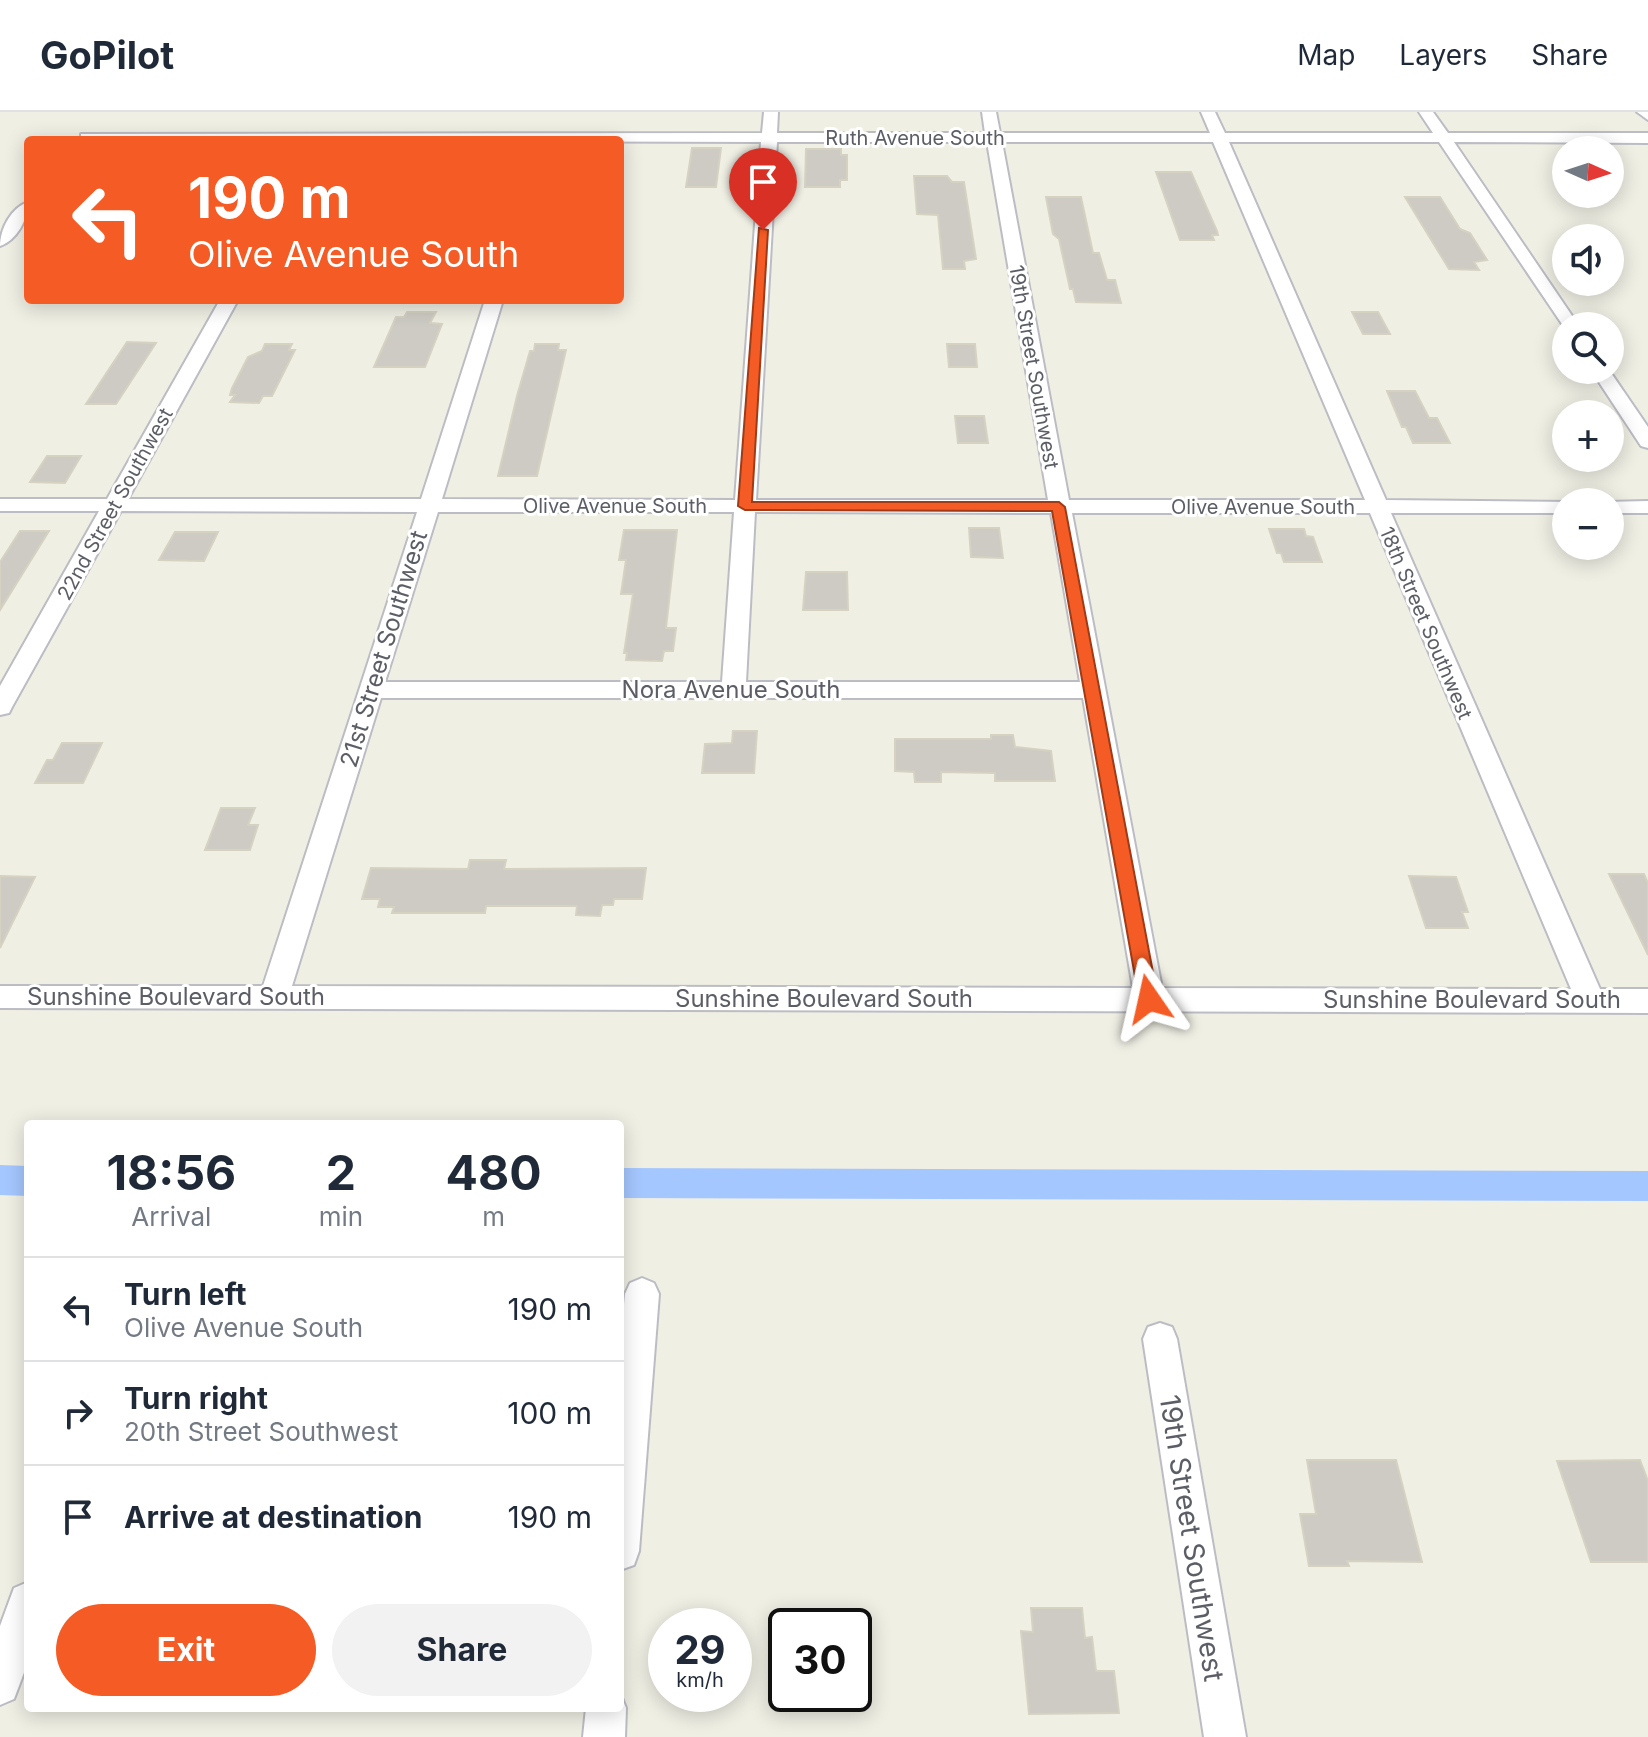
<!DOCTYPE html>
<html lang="en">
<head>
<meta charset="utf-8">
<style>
	:root { --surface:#fff; --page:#f2f2f3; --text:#1f2937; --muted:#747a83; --line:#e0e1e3; --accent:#f55b24 }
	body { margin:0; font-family:Inter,sans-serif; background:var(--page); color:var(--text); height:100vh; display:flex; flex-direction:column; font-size:30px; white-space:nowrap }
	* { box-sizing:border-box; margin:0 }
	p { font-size:26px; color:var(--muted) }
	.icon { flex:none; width:44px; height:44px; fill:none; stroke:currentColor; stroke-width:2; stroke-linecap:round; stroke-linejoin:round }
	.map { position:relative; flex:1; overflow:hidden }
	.details { position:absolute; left:24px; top:1008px; width:600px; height:592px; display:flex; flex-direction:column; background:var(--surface); border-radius:8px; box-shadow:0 4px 20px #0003 }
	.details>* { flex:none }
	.hud { position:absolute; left:24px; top:24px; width:600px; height:168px; border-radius:8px; box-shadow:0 4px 20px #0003; background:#f55b24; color:#fff; overflow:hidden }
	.needle { width:52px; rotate:93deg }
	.controls { position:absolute; left:1552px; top:24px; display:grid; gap:16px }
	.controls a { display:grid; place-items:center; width:72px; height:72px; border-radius:50%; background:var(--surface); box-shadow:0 4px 20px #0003; font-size:40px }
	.speed { position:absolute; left:648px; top:1496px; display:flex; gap:16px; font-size:40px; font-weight:700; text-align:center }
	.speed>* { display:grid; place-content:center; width:104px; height:104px; border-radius:50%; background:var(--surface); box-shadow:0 4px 20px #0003; line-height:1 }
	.speed small { font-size:20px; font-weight:400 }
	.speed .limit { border:4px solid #111; border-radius:12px; background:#fff; color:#111 }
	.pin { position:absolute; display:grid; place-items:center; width:68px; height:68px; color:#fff; margin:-82px -34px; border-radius:50% 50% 50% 0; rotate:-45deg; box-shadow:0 0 8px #0007 }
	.pin .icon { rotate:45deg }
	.me { position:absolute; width:88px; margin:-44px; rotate:349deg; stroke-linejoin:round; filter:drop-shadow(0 0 6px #0008) }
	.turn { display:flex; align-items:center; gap:28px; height:168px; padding:0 32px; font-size:36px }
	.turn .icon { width:104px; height:104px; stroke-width:2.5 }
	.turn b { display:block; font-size:56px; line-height:68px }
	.eta { display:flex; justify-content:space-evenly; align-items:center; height:136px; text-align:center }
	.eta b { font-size:48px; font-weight:700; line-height:56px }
	.primary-button { display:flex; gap:16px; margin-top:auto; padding:16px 32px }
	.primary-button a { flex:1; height:92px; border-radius:48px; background:var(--accent); color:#fff; font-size:32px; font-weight:700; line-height:92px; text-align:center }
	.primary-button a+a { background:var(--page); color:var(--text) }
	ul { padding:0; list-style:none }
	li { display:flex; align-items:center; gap:24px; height:104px; padding:0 32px; border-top:2px solid var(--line) }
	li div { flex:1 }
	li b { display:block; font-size:30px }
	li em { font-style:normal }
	header { display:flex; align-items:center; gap:48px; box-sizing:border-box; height:112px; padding:0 40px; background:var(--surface); border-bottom:2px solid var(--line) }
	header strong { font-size:38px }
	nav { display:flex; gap:44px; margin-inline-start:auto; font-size:28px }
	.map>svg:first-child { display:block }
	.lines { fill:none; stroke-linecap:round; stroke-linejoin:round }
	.canal { fill:#a5c7ff; fill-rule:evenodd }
	.building { fill:#cdcbc3; stroke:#d5d2c2; stroke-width:2 }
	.minor-casing { stroke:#bcbdc4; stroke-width:4 }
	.minor { fill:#fff; fill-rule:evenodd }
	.route { fill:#f55b24; stroke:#9f3b17; stroke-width:2 }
	.labels { text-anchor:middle; stroke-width:6; stroke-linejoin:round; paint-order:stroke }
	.far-street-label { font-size:20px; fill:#5c5e66; stroke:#fff }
	.street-label { font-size:24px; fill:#5c5e66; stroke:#fff }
	.near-street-label { font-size:28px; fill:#5c5e66; stroke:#fff }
</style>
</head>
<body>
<header>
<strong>GoPilot</strong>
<nav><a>Map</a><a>Layers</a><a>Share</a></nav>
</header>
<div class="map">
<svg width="1648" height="1625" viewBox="0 0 1648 1625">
	<rect width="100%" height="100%" fill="#f0efe4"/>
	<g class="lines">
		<g class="canal">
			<path d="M0,1053L28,1054V1084L0,1083Z"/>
			<path d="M620,1056L1648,1059V1089L620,1086Z"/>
		</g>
	</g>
	<g class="building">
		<path d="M692,36H721L716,75H686Z"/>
		<path d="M806,37H841V43H847V68H840V75H805Z"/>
		<path d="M1156,60H1191L1217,119L1218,123H1212L1214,128H1180Z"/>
		<path d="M914,64H947L952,70H964L976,147L964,149L965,157H943L938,103L917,102Z"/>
		<path d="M1046,85H1081L1093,141H1099L1107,168H1115L1121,191L1076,190L1073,177H1070L1059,127L1053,122Z"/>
		<path d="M1405,85H1440L1460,117L1470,121L1487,148L1474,150L1479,158L1449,157Z"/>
		<path d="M407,200H436L430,211L442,212L425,255H374L396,205H404Z"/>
		<path d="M1352,200H1378L1390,222H1363Z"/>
		<path d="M127,230L156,231L116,292H86Z"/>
		<path d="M265,232H292L289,238H295L272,284H263L259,291L230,290L235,283H230L232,276L248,245L262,239Z"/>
		<path d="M535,232H559L558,238H566L537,364H498L517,284L530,239H534Z"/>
		<path d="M947,232H975L977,255H949Z"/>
		<path d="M1387,279H1415L1429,306H1437L1450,331H1413L1406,315H1402Z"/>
		<path d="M955,304H984L988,331H958Z"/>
		<path d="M47,344H81L65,371L30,370Z"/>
		<path d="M969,416H999L1003,446L971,445Z"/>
		<path d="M1269,417H1304L1306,424L1313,425L1322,450H1284L1281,441H1277Z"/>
		<path d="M624,418H677L666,516H676L673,539H664L662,549L626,548L627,541H624L633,482H621L626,448H619Z"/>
		<path d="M20,419H49L0,498V450Z"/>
		<path d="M175,420H218L204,449L159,448Z"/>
		<path d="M806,460H847L848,498H803Z"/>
		<path d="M733,619H757L754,661H702L705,632L732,631Z"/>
		<path d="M991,623H1013L1015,635L1051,639L1055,669H995V661L941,660V670H915L914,660L895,659V627H991Z"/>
		<path d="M62,631H102L83,671H35L47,648H53Z"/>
		<path d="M221,696H255L248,713H258L250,738H205Z"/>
		<path d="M470,748H506L504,757L646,756L642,787H614L613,793H602L600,804L576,803L577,794H486L485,801H392L394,795H378L380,787H362L371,756L468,757Z"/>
		<path d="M1609,762H1644L1648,771V843Z"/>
		<path d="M0,764L35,765L0,836Z"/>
		<path d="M1409,764L1456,765L1468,800H1462L1468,816H1426Z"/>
		<path d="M1307,1348H1396L1422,1450L1347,1449L1349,1454H1309L1300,1402H1316Z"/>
		<path d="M1640,1348L1648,1369V1450H1591L1557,1349Z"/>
		<path d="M1031,1496H1082L1085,1526L1092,1525L1096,1559H1114L1119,1601L1029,1602L1021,1519L1033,1520Z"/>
	</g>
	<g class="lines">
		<defs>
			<g id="minor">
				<path d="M764,0H778L777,21H985L982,0H996L1000,21H1210L1201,0H1215L1225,21H1433L1419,0H1433L1448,21H1648V31L1454,30L1579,214H1566V218L1439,30H1229L1386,388L1571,390H1566V401H1391L1600,877H1648V901L0,896V874H263L417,400L121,399L12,595L9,601L0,603V574L99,399H0V387H107L220,188H238L128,387H421L485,188H503L442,387L735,388L761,30L81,28V22L762,21ZM777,30H987L1048,388H756ZM1002,30H1213L1365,388H1069ZM438,400H734L722,570H385ZM755,400L1051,401L1080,570H746ZM1072,401H1370L1571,877L1162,876ZM381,586H1083L1133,876L292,874Z"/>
				<path d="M1637,0H1648V8Z"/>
				<path d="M28,90C28,107 17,128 0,134C0,117 11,96 28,90Z"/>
				<path d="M1591,258H1609L1648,315V336L1641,334Z"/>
				<path d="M1648,389V401H1610V390H1605Z"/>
				<path d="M642,1166L654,1171L659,1182L639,1439L634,1453L620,1458V1235L625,1182L630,1171Z"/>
				<path d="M1160,1211L1172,1215L1177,1227L1246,1625H1204L1143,1227L1148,1215Z"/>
				<path d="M28,1470V1550L14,1587L0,1593V1514L14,1476Z"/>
				<path d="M620,1581L626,1596L625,1625H583L586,1596H620Z"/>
			</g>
		</defs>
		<use href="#minor" class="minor-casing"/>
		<use href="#minor" class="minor"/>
	</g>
	<path class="route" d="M759,116L768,118L752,390H1059L1065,395L1158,887L1156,892H1142L1139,887L1052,399L745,398L738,394Z"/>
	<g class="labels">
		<g class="far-street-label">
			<text x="915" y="33">Ruth Avenue South</text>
			<text transform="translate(1034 255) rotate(80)" y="7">19th Street Southwest</text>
			<text transform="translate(115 392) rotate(-61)" y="7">22nd Street Southwest</text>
			<text x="615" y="401">Olive Avenue South</text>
			<text x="1263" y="402">Olive Avenue South</text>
			<text transform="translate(1426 511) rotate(67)" y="7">18th Street Southwest</text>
		</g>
		<g class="street-label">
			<text transform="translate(384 537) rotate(-73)" y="8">21st Street Southwest</text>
			<text x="731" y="586">Nora Avenue South</text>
			<text x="176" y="893">Sunshine Boulevard South</text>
			<text x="824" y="895">Sunshine Boulevard South</text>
			<text x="1472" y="896">Sunshine Boulevard South</text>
		</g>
		<g class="near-street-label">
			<text transform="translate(1192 1426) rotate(81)" y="10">19th Street Southwest</text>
		</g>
	</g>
</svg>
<div class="controls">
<a><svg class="needle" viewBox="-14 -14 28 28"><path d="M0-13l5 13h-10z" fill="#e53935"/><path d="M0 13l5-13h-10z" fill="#747a83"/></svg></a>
<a><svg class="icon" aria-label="sound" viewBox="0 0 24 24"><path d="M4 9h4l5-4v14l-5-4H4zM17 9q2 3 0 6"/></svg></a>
<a><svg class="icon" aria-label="search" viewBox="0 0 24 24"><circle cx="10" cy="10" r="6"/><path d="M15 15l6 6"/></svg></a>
<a>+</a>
<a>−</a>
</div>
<div class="speed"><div>29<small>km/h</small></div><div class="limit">30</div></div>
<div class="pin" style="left:763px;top:118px;background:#d93025"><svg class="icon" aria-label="arrive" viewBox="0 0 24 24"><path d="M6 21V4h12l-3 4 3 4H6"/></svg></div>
<svg class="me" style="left:1149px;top:887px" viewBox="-20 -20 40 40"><path d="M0-17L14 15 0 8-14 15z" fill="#f55b24" stroke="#fff" stroke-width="4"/></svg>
<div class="hud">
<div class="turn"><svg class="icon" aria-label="left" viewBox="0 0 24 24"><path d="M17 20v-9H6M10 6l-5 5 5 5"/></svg><div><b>190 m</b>Olive Avenue South</div></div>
</div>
<section class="details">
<div class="eta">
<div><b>18:56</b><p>Arrival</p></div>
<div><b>2</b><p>min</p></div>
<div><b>480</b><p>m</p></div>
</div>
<ul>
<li><svg class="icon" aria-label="left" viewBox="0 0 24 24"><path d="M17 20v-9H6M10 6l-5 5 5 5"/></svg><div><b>Turn left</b><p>Olive Avenue South</p></div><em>190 m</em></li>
<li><svg class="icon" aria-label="right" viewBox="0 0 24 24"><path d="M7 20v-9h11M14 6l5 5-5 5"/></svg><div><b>Turn right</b><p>20th Street Southwest</p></div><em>100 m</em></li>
<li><svg class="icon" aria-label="arrive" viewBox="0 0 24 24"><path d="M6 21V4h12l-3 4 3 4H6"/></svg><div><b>Arrive at destination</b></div><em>190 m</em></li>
</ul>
<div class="primary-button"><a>Exit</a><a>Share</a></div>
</section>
</div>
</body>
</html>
